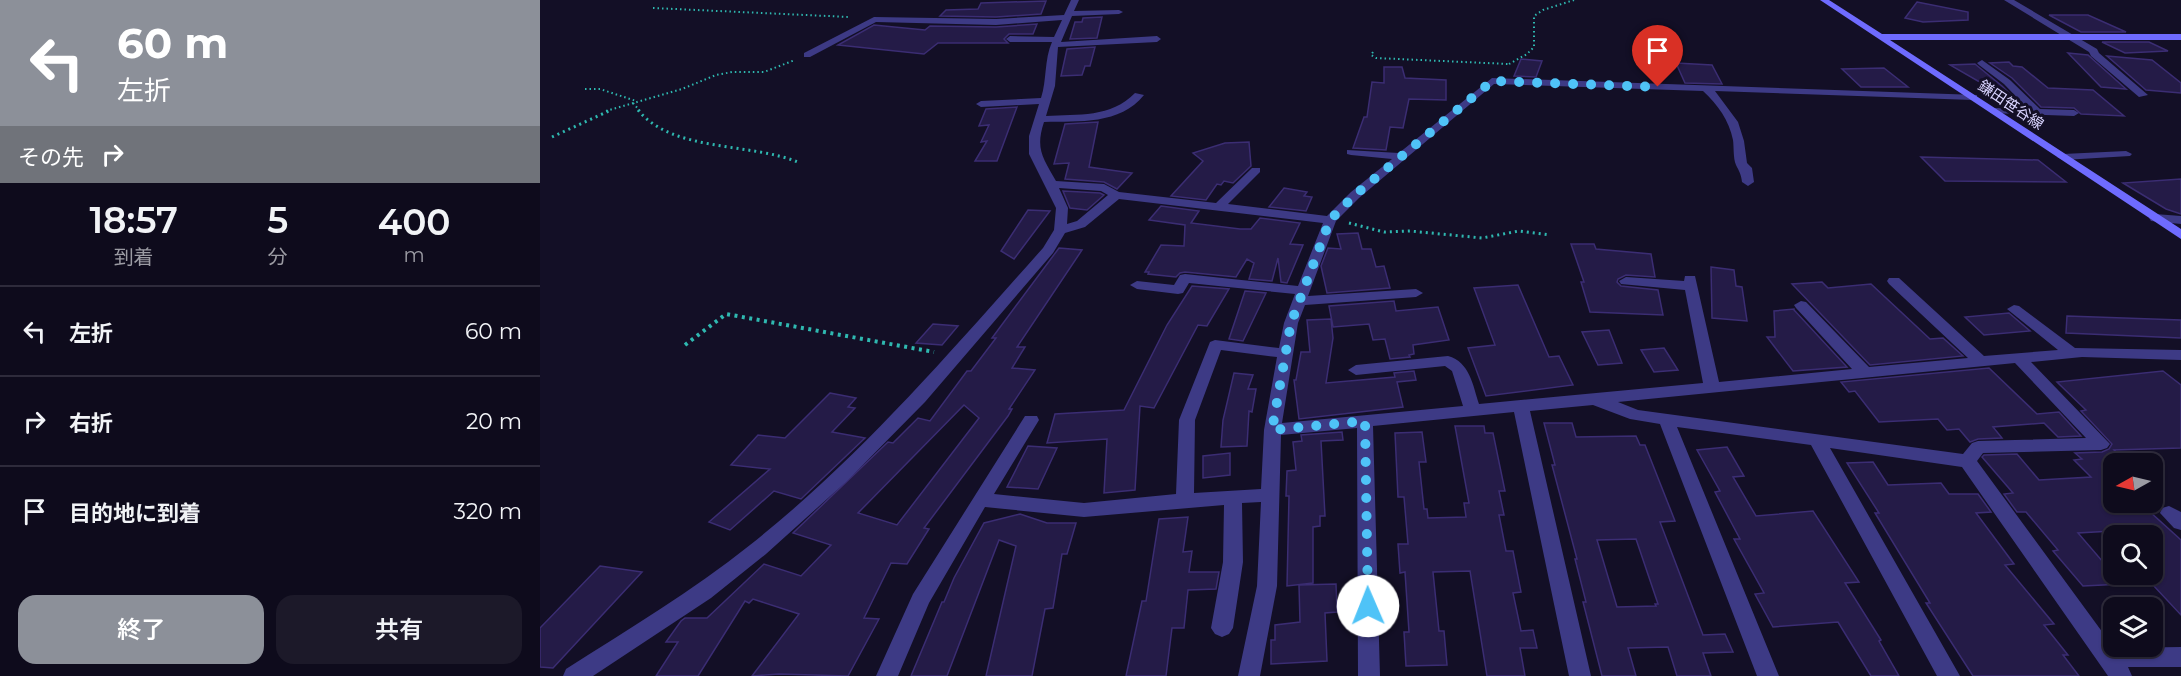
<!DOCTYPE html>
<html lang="ja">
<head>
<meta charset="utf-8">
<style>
	:root { --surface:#0e0b1c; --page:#1c1929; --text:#f1f3f6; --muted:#9b9ba3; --line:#2e2b3b; --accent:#8c9099 }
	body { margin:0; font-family:Montserrat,"Noto Sans JP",sans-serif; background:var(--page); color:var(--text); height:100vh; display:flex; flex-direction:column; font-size:22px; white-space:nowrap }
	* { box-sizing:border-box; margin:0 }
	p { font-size:20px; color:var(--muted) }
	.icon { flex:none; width:33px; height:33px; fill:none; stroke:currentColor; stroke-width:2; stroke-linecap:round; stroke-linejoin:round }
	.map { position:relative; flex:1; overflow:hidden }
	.drawer { display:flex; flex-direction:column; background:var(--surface); width:540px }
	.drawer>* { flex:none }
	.guide { background:#8c9099; color:#fff; overflow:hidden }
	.needle { width:39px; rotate:262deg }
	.tools { position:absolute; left:1563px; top:453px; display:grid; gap:12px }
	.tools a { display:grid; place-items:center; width:60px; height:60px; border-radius:12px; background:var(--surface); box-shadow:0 2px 4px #0004,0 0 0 2px var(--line); font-size:30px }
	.pin { position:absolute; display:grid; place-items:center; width:51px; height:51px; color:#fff; margin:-62px -26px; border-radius:50% 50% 50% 0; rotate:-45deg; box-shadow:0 0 6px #0007 }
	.pin .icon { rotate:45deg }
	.me { position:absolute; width:66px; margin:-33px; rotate:359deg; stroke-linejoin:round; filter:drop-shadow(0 0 4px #0008) }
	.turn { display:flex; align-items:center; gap:21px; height:126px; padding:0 18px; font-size:27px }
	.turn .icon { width:78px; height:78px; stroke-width:2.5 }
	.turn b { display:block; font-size:42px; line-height:51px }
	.then { display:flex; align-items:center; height:57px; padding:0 18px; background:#0003; gap:12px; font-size:22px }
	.eta { display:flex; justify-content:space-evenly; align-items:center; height:102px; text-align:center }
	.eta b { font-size:36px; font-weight:600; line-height:42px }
	.action { display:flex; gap:12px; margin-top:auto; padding:12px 18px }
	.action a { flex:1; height:69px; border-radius:18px; background:var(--accent); color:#fff; font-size:24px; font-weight:600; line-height:69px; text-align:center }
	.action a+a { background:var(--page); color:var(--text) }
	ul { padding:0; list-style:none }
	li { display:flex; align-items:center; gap:18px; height:90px; padding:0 18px; border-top:2px solid var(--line) }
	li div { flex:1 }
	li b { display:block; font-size:22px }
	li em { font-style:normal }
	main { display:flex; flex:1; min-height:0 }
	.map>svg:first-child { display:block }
	.building { fill:#241b47; stroke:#3b2d73; stroke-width:1.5; fill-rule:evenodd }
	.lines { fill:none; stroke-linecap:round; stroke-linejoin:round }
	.path-far2 { stroke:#2fb8b0; stroke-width:2; stroke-dasharray:1.5 3; stroke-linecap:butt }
	.path-far1 { stroke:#2fb8b0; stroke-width:3; stroke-dasharray:2 4; stroke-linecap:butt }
	.path { stroke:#2fb8b0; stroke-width:4; stroke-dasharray:3 4.5; stroke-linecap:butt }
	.street { fill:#3d3a85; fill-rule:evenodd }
	.secondary { fill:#6f6bff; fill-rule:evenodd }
	.route { stroke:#4fc3f7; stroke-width:10; stroke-dasharray:0 18 }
	.labels { text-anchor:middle; stroke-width:6; stroke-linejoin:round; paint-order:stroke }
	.far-street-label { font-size:15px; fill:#d9d4ff; stroke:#130f26 }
</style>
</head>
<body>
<main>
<section class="drawer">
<div class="guide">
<div class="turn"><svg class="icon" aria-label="left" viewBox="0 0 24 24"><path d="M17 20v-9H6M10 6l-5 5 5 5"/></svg><div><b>60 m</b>左折</div></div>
<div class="then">その先<svg class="icon" aria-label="right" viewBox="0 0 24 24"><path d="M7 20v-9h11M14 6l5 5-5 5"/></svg></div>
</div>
<div class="eta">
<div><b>18:57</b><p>到着</p></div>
<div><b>5</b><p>分</p></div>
<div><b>400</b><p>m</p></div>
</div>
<ul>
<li><svg class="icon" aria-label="left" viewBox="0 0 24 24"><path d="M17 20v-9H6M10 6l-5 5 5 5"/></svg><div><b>左折</b></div><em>60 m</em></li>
<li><svg class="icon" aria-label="right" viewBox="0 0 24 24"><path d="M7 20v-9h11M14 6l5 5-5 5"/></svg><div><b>右折</b></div><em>20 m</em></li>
<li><svg class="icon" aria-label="arrive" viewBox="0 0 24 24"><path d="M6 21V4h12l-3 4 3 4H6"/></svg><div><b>目的地に到着</b></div><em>320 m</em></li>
</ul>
<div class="action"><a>終了</a><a>共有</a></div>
</section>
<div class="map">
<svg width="1641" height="676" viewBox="0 0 1641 676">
	<rect width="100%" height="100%" fill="#130f26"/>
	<g class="building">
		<path d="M506,1L501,14L456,17L400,16L406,10L438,9L441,3Z"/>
		<path d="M1377,2L1428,12V20L1383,22L1365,18Z"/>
		<path d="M1509,15H1548L1586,32H1541Z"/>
		<path d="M562,17L557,38L530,39L535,22H542L543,18Z"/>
		<path d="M497,24L493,34H469L464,39L468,43H398L384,54L298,45L334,25L385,30L390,26L456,27Z"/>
		<path d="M1562,42H1609L1628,51L1585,53Z"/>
		<path d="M555,47L550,66H545L542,75L521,76L527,49Z"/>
		<path d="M1528,53L1548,55L1586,89L1561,87Z"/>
		<path d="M1567,56L1612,60L1641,83V93L1606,90Z"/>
		<path d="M981,59L1002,61L996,77L974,76Z"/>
		<path d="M1469,62L1473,66L1482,67L1508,88L1553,90L1584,116L1541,114L1534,108L1501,107L1472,78L1450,63Z"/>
		<path d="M1136,63L1172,65L1182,84L1145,83Z"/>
		<path d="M1435,64L1462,86L1483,107L1410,65Z"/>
		<path d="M844,67H862L865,78L906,80V100L869,99L863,128L850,127L846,150L813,148L824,117H827L832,82L844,83Z"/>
		<path d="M1344,68L1368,87H1321L1302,69Z"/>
		<path d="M477,107L457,161H435L447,141L441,142L449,125L439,126L446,109Z"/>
		<path d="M558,122L549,167L592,173L577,189L564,182L525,179L529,163L514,164L525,124Z"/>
		<path d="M709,142L711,166L693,183L684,181L681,185L677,184L666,200L631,196L663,161L653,153L685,143Z"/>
		<path d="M1381,157L1498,160L1526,182L1405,181Z"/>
		<path d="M1641,179V214L1626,209L1583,183Z"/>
		<path d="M744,188L767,192L764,196L772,197L766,211L729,207Z"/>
		<path d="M523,191L560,193L564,195L547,210L530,208Z"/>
		<path d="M621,206L659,211L651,223L700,229H711L720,218L760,223L750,244L763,245L747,283L741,282L738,258L732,281L709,279L714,263L707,259L696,277L645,272L640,273L636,277L608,274L609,272H605L621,245L644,246L645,225L609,220Z"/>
		<path d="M488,210L510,211L474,259L461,251Z"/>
		<path d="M818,233L822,249H831L836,267L844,266L850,288L787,293L781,266L788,248L801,249L797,234Z"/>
		<path d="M1031,244H1054L1056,249L1111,254L1115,277L1086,275L1078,279L1077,282L1081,286L1118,290L1123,315L1050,312L1041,282H1044Z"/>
		<path d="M519,248L542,250L477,347H485L472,368L495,370L469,409H472L468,416L384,528L389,529L367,564L351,563L324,618L339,619L308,676L239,674L212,676L259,614L213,599L209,603L205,601L158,676H116L138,642H126L141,621L145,618H167L224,564L261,576L291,545L253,533L348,442L353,443L378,418L390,421L427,371H431L456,338H452ZM424,405L439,418L357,525L318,513Z"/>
		<path d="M1171,267L1194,270L1196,286L1202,287L1207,321L1172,318Z"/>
		<path d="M1282,282L1288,288L1331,284L1390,339L1403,338L1423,356L1330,365L1252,284Z"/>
		<path d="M978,285L1009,357L1019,356L1033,385L946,396L928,348L955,345L934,288Z"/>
		<path d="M652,286L689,289L667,326L658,325L614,408L600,406L595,490L564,493L567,439L507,443L515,414L584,410L627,325Z"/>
		<path d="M705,291L726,293L703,341L689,339Z"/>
		<path d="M854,301L856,311L898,307L909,340L873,345L874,354L869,355L870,357L850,359L845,339L833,340L829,324L793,327L789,306Z"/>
		<path d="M1254,309V310L1307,367L1253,371L1227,337H1235L1234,311Z"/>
		<path d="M1469,313L1490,331L1444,335L1425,317Z"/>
		<path d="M1527,316L1641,320V338L1526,333Z"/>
		<path d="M791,319L793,338L786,383L855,377L854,373L874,371L876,380L857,382L863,407L759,419L754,380H756L761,352H770L767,320Z"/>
		<path d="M393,324L418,326L402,345L376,343Z"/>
		<path d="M1069,330L1082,363L1058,365L1042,332Z"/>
		<path d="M1124,348L1138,370L1114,372L1101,350Z"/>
		<path d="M1449,368L1497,414L1519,412L1541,436L1518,437L1504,423L1453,427L1462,438L1438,439L1430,442L1419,429L1407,430L1398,419L1339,422L1315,391L1309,392L1301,382Z"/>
		<path d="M1623,371L1641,385V448L1574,450L1588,464H1574V502H1599L1641,540V615L1612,584V536H1596L1590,530L1538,533L1582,584L1543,586L1513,551L1518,550L1486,512H1477L1464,494L1473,493L1442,457L1444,455L1477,454L1499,480L1551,477L1534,460L1542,459L1535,453L1562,452L1569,449L1572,444L1541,411L1546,410L1517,382Z"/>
		<path d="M694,373L713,375L708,389H716L712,412L709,411L707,446L681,447L683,420Z"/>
		<path d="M290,393L316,398L308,407L315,408L292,432L325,438L261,499L234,491L190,530L169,522L230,469L191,465L218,435L245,438Z"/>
		<path d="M1004,423H1032L1036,437L1096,436L1100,445H1105L1135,521L1120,522L1163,635L1185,634L1193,652L1163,653L1171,676H1137L1128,647L1088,648L1096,676H1062L1043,602H1046L1035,559H1037L1012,465H1015ZM1096,539L1118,604H1115L1116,606L1077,607L1057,540Z"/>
		<path d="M915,426H944L945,433H953L965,491H959L964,515H959L966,551H973L981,592L973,593L981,631L993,630L997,648H980L985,676H947L930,571L893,572L899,631H904L907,665L866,666L864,632H869L865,572L860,573L858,544H868L864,497H858L855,433L882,432L886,462H879L884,509H887L888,518L926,517L924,503H929Z"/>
		<path d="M802,432L803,440L781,441L785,516H780V526L773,527V583L747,586L749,496H746L747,471L756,470L753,442L762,441L761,435Z"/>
		<path d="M488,446L517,448L498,489L467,487Z"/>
		<path d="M1187,447L1204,476L1193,477L1216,516L1273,511L1319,582L1305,583L1341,640L1339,641L1359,676H1331L1298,622L1233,627L1215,594L1224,593L1194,539H1200L1175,492L1180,491L1157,450Z"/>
		<path d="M690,453V475L663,478V456Z"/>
		<path d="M1333,462L1348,485L1401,483L1409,494H1438L1451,512L1436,513L1474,564L1465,565L1514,624L1504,625L1528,655H1523L1539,676H1433L1386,603H1390L1335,513H1339L1307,463Z"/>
		<path d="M480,514L507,523H536L527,554H522L513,608L505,609L492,676H446L476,546L459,540L407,676H371L402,602H404L414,578L444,523Z"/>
		<path d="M648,517L643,552L652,551L649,572H679L676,589L648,590L644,628H632L626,676H586L602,601H606L619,519Z"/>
		<path d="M60,566L102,572L13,668L0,667V628Z"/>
		<path d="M796,584L797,612L785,613L787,661L731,664V640H735V625L760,622L759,585Z"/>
	</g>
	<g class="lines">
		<g class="path-far2">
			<path d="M113,8L309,17"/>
			<path d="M833,52L831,55L836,58L968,64"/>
			<path d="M969,64L987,54L994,47V16L1003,10L1034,0"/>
			<path d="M45,89H60L96,101"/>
			<path d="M93,103L100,111"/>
			<path d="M66,111L142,89L176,75L192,72H224L255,60"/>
		</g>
		<g class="path-far1">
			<path d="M98,110C133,153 212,142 260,163"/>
			<path d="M12,137L71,110"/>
			<path d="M809,223L844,232L870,231L942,238L979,231L1010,235"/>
		</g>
		<path class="path" d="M145,345L186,314L394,352"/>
		<g class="street">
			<path d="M531,0H539L534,11L579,10L583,12L579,14L532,16L521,42L617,36L621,39L617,42L518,47L515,86L506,116C538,114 571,118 595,93L604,95C580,125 539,121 504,122C495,149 503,158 516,181L564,184L579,192L676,203L712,168H720V172L688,204L787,216L811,192L852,159L811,155L807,154V150L859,153L952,78L1437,95V99L1433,100L1175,91L1198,122L1204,141L1207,163L1212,168L1214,182L1208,186L1202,182C1201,174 1199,171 1196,165C1193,158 1194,147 1193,140C1189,120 1178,105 1163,91L954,84L819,198L796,221L768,296L876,289L883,293L876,297L765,305L758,323L742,423L923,406L912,371L905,366L816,375L808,370L816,365L908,356C930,362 933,386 939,404L1163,383L1145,290L1081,284L1079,281L1086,277L1144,281L1145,276H1155L1179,382L1312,369L1256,308L1254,305L1261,301L1266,302L1329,367L1428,358L1349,284L1347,281L1349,278H1359L1444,356L1518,350L1467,309L1474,305L1479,306L1535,348L1641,350V360L1542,357L1491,362L1570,444L1567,448L1561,450L1443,453L1437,461L1574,648L1641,647V667H1588L1592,676H1568L1422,467L1290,448L1420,676H1397L1271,445L1137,427L1239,676H1217L1120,424L1090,419L1053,405L990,411L1051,676H1029L974,412L833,426L840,676H818L817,428L741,435L737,586L720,676H698L717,586L721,502L702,503L703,562L693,628L689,634L682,637L675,634L671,628L683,562L684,505L544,517L445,507L389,603L358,676H336L373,594L485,416H497L499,420L454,494L544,503L636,494L639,420L670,342L675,340L739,348L744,323L755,294L649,283L643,293L638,294L597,289L590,285L597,281L634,285L640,275L645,274L758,286L783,223L579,199L545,227L525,233L513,253L385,402L307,481L226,554L171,598L53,676H23L26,669C89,629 152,591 210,545C320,458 410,352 503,248L514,230L516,208L489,154V136L499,104L441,107L436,104L441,101L501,98C507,80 504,60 512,42H470L466,39L470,36L514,37L522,20L456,25L336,22L270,57H264V53L334,17L456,19L524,15ZM519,188L561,191L568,195L537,221L527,224L528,208ZM681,350L737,357L724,430L721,489L654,493L655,420ZM1475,363L1546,438L1438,441L1432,443L1423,454L1098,410L1078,402Z"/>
			<path d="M1464,0H1474L1557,49L1559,53L1608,95L1599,97L1551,56L1549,52Z"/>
			<path d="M1442,60L1470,80L1500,109L1534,110L1539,113L1534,116L1450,113V109L1454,108L1488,109L1464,84L1439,65L1437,63Z"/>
			<path d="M1586,151L1592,154L1590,156L1523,160L1517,157L1523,154Z"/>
			<path d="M1615,214L1641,216V224L1611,221L1609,218Z"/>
			<path d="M1629,506L1641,512V530L1634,528L1620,513L1622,508Z"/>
		</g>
		<path class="secondary" d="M1280,0H1289L1342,34H1641V40H1350L1641,229V239Z"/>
	</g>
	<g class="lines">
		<path class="route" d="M828,606L825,421L732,430L751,323L790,220L815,195L952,81L1118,87"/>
	</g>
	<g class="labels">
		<g class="far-street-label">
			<text transform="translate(1471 105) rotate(34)" y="5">鎌田笹谷線</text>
		</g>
	</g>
</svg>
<div class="tools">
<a><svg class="needle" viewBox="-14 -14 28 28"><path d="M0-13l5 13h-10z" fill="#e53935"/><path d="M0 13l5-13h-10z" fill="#9b9ba3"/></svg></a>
<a><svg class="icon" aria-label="search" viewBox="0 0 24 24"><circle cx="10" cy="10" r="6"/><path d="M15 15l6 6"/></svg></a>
<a><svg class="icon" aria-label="layers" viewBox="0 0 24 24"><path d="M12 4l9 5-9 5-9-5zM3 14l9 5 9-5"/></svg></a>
</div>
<div class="pin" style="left:1118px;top:87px;background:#d93025"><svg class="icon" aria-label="arrive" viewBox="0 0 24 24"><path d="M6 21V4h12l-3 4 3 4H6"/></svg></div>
<svg class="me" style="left:828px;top:606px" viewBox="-20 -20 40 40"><circle r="19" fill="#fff"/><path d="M0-13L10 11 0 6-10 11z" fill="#4fc3f7"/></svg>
</div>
</main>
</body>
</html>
